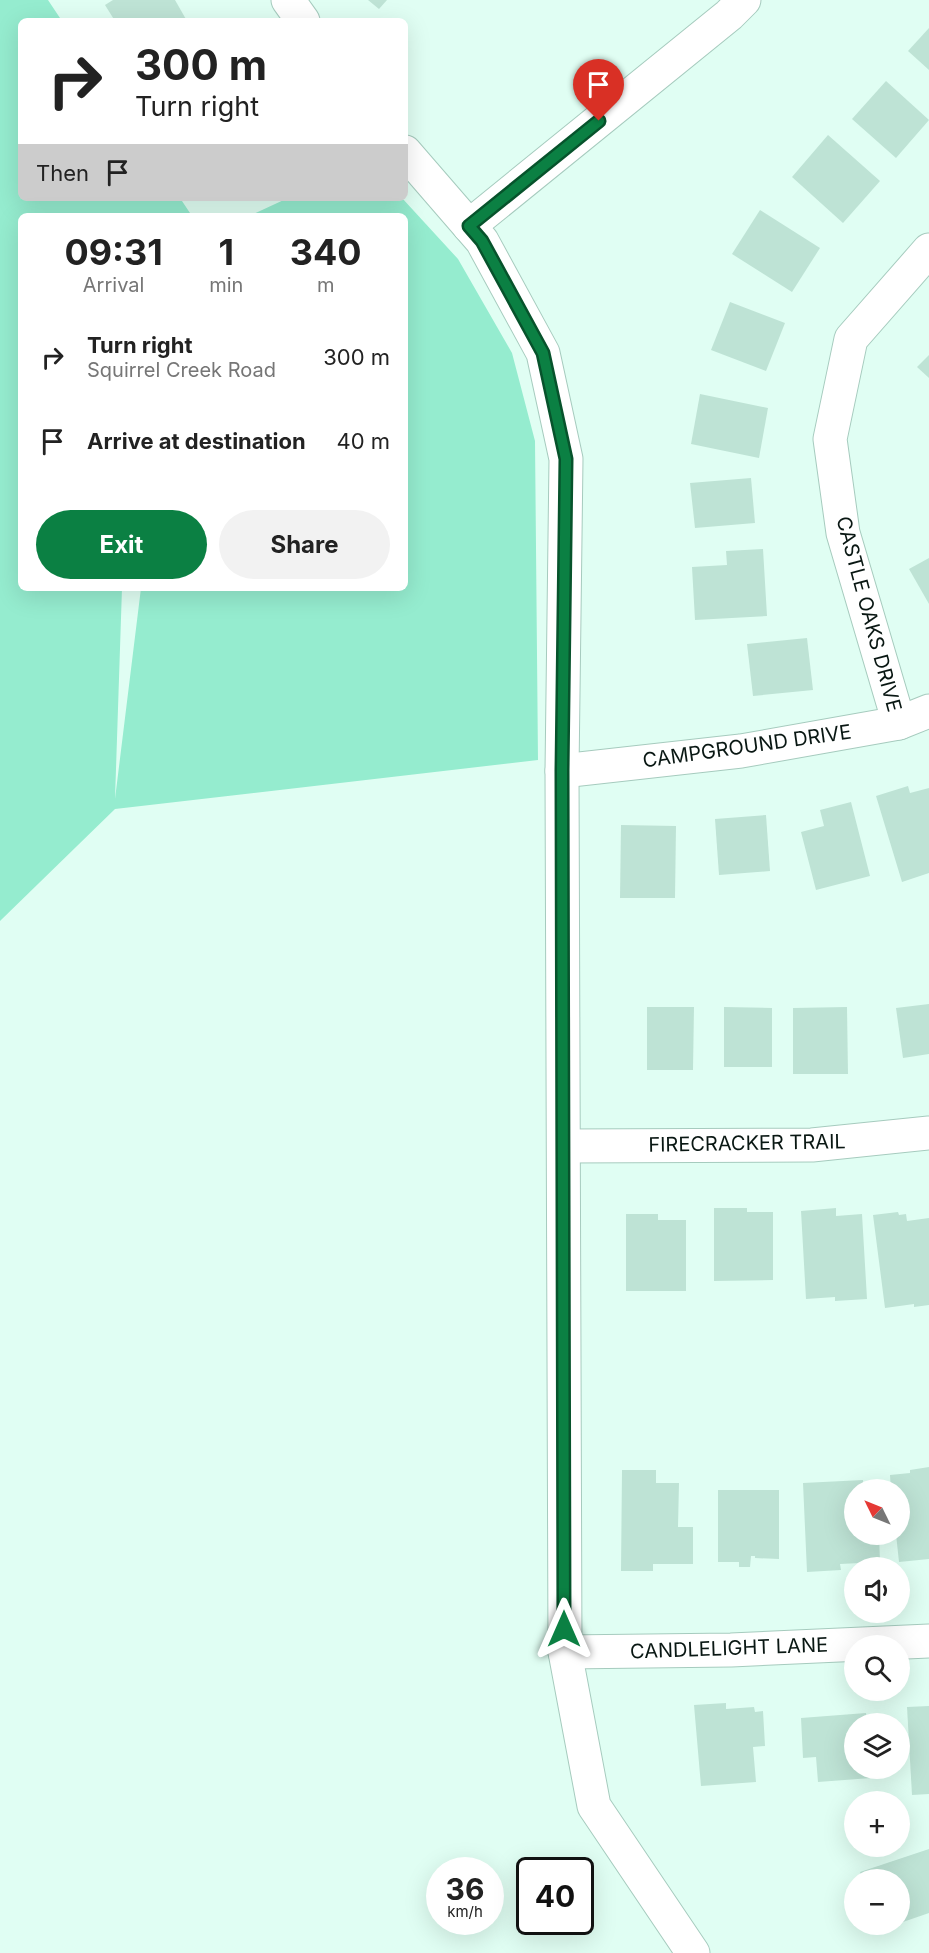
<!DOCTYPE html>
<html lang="en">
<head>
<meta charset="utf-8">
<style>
	:root { --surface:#fff; --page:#f2f2f2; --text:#222; --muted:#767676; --accent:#0b8043 }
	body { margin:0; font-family:Inter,sans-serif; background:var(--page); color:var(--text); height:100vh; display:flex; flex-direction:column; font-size:22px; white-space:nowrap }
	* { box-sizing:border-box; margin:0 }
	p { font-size:20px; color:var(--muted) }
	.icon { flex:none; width:33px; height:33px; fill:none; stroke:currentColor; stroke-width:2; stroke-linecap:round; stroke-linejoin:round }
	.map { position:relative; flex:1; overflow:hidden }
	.side { position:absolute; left:18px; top:213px; width:390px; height:378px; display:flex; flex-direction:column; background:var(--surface); border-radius:9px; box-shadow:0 6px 24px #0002 }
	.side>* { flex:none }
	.guide { position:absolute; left:18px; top:18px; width:390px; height:183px; border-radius:9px; box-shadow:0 6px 24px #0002; background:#fff; color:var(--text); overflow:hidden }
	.needle { width:39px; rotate:313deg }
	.buttons { position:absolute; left:844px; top:1479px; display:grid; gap:12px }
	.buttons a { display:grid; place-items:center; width:66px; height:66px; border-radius:50%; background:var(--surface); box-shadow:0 6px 24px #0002; font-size:30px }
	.speed { position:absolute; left:426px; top:1857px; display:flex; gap:12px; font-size:30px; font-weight:700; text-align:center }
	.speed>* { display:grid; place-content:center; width:78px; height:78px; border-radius:50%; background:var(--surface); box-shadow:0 6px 24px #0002; line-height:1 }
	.speed small { font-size:15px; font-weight:400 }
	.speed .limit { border:3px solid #111; border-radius:9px; background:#fff; color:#111 }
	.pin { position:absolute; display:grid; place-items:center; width:51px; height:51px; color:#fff; margin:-62px -26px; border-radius:50% 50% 50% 0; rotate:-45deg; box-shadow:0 0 6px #0007 }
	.pin .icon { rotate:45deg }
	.me { position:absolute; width:66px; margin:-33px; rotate:0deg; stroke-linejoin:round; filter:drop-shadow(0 0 4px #0008) }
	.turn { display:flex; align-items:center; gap:21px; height:126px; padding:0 18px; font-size:27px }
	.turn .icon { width:78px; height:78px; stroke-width:2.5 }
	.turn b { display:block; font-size:42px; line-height:51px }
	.then { display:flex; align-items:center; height:57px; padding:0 18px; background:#0003; gap:12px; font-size:22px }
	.eta { display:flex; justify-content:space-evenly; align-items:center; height:102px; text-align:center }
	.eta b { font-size:36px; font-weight:700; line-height:42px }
	.button { display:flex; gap:12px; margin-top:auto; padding:12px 18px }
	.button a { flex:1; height:69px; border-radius:36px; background:var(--accent); color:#fff; font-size:24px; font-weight:700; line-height:69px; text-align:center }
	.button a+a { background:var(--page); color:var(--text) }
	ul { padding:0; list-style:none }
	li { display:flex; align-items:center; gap:18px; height:84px; padding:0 18px }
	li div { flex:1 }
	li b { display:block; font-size:22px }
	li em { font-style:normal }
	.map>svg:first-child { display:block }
	.green { fill:#95eccf }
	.building { fill:#bee3d5 }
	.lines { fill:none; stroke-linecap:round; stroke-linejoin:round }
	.minor-casing { stroke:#a6cbbe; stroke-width:35 }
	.minor { stroke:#fff; stroke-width:33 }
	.route-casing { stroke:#07532c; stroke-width:15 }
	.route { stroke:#0b8043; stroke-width:10 }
	.labels { text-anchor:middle; stroke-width:4.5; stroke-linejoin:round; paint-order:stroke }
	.street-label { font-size:20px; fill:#091713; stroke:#fff }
</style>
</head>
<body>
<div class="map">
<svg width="929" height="1953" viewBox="0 0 929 1953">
	<rect width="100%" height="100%" fill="#e0fef3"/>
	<path class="green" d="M0,0H48L62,21H21V198H180L192,216H21V588H122L115,799L141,588H405V216H249L288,198H402L458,259L512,353L535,441L538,760L115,809L0,921Z"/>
	<g class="building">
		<path d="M113,0H175L187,21H115L105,5Z"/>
		<path d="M368,0H387L379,9Z"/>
		<path d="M929,28V70L908,51Z"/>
		<path d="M886,81L929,120L896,158L852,119Z"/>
		<path d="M828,135L880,181L843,223L792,177Z"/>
		<path d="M760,210L820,248L792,292L732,254Z"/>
		<path d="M730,302L785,323L766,371L711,350Z"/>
		<path d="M929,355V378L917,367Z"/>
		<path d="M700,394L768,408L759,458L691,444Z"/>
		<path d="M751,478L755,523L695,528L690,483Z"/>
		<path d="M763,549L767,616L695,620L692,567L727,565L726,551Z"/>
		<path d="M929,558V604L909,569Z"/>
		<path d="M807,638L813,690L753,696L747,644Z"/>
		<path d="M908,786L910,793L929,788V873L902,882L876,796Z"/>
		<path d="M851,802L870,876L816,890L801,832L824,826L820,810Z"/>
		<path d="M766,815L770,871L719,875L715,819Z"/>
		<path d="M621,825L676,826L675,898H620Z"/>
		<path d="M929,1004V1054L903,1058L896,1008Z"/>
		<path d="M647,1007H694L693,1070H647Z"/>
		<path d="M724,1007L772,1008V1067H724Z"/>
		<path d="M847,1007L848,1074H793V1008Z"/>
		<path d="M714,1208H747V1212H773V1280L714,1281Z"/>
		<path d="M836,1208V1216L862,1214L867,1299L835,1301V1297L806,1299L801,1211Z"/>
		<path d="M898,1212L899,1215L906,1214L907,1221L929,1218V1305L914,1307V1304L885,1308L873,1215Z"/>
		<path d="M626,1214H658V1220H686V1291H626Z"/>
		<path d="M929,1467V1559L899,1562L896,1534H900V1490H891L890,1475L910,1473V1470Z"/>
		<path d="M622,1470H656V1483H679L678,1527H693V1564H653V1571H621Z"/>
		<path d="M863,1480V1490H855V1534H879L880,1562L840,1564L841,1570L807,1572L803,1483Z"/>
		<path d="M718,1490H779V1559L755,1558V1556H751L750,1567H739V1562H718Z"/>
		<path d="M726,1703V1709L754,1707L755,1712L763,1711L765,1746L753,1747L756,1782L701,1786L694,1705Z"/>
		<path d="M929,1706V1794L912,1795L907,1707Z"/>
		<path d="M866,1713L867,1724H855V1768H870L871,1778L818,1782L816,1757L803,1758L801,1718Z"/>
		<path d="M929,1849V1913L900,1923V1880H863L860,1872Z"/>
	</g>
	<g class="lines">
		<defs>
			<g id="minor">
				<path d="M288,0L303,21"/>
				<path d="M405,152L482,241L543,353L566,459L562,771L565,1652L594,1806L693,1953"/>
				<path d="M469,226L729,15L744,0"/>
				<path d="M899,723L843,533L830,439L851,339L929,250"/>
				<path d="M562,771L741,751L899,723L929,711"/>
				<path d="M565,1146L812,1145L929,1133"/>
				<path d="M565,1652L731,1650L929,1641"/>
			</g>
		</defs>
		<use href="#minor" class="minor-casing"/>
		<use href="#minor" class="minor"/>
	</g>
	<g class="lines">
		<defs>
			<path id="route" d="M564,1629L562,771L566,459L543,353L482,241L469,226L599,121"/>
		</defs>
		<use href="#route" class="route-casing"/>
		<use href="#route" class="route"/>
	</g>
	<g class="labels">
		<g class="street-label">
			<text transform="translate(869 614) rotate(75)" y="7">CASTLE OAKS DRIVE</text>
			<text transform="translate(747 746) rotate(-8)" y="7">CAMPGROUND DRIVE</text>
			<text transform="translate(747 1143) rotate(-1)" y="7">FIRECRACKER TRAIL</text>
			<text transform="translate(729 1648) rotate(-2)" y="7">CANDLELIGHT LANE</text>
		</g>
	</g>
</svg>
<div class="buttons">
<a><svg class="needle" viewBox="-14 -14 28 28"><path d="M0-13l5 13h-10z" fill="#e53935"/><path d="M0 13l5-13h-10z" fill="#767676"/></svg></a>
<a><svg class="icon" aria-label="sound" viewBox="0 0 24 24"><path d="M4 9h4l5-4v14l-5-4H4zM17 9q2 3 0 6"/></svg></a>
<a><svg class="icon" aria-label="search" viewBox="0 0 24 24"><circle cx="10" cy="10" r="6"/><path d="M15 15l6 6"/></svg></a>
<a><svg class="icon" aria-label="layers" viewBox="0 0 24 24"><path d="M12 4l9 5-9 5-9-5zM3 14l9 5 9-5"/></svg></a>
<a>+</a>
<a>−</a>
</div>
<div class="speed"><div>36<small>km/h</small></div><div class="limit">40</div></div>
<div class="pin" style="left:599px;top:121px;background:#d93025"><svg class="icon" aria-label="arrive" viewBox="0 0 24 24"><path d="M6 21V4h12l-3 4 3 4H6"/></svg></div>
<svg class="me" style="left:564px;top:1629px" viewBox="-20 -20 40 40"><path d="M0-17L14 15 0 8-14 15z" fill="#0b8043" stroke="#fff" stroke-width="4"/></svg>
<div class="guide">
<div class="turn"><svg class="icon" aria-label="right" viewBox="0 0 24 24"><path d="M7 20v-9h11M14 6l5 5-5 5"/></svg><div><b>300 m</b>Turn right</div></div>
<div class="then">Then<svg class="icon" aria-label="arrive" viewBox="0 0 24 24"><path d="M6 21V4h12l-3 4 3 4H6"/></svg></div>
</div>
<section class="side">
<div class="eta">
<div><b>09:31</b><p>Arrival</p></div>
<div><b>1</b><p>min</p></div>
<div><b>340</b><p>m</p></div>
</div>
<ul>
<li><svg class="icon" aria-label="right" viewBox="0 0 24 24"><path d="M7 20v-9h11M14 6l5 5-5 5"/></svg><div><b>Turn right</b><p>Squirrel Creek Road</p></div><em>300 m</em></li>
<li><svg class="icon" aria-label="arrive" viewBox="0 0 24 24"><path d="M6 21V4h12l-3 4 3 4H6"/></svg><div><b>Arrive at destination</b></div><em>40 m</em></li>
</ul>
<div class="button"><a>Exit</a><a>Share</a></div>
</section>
</div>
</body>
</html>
